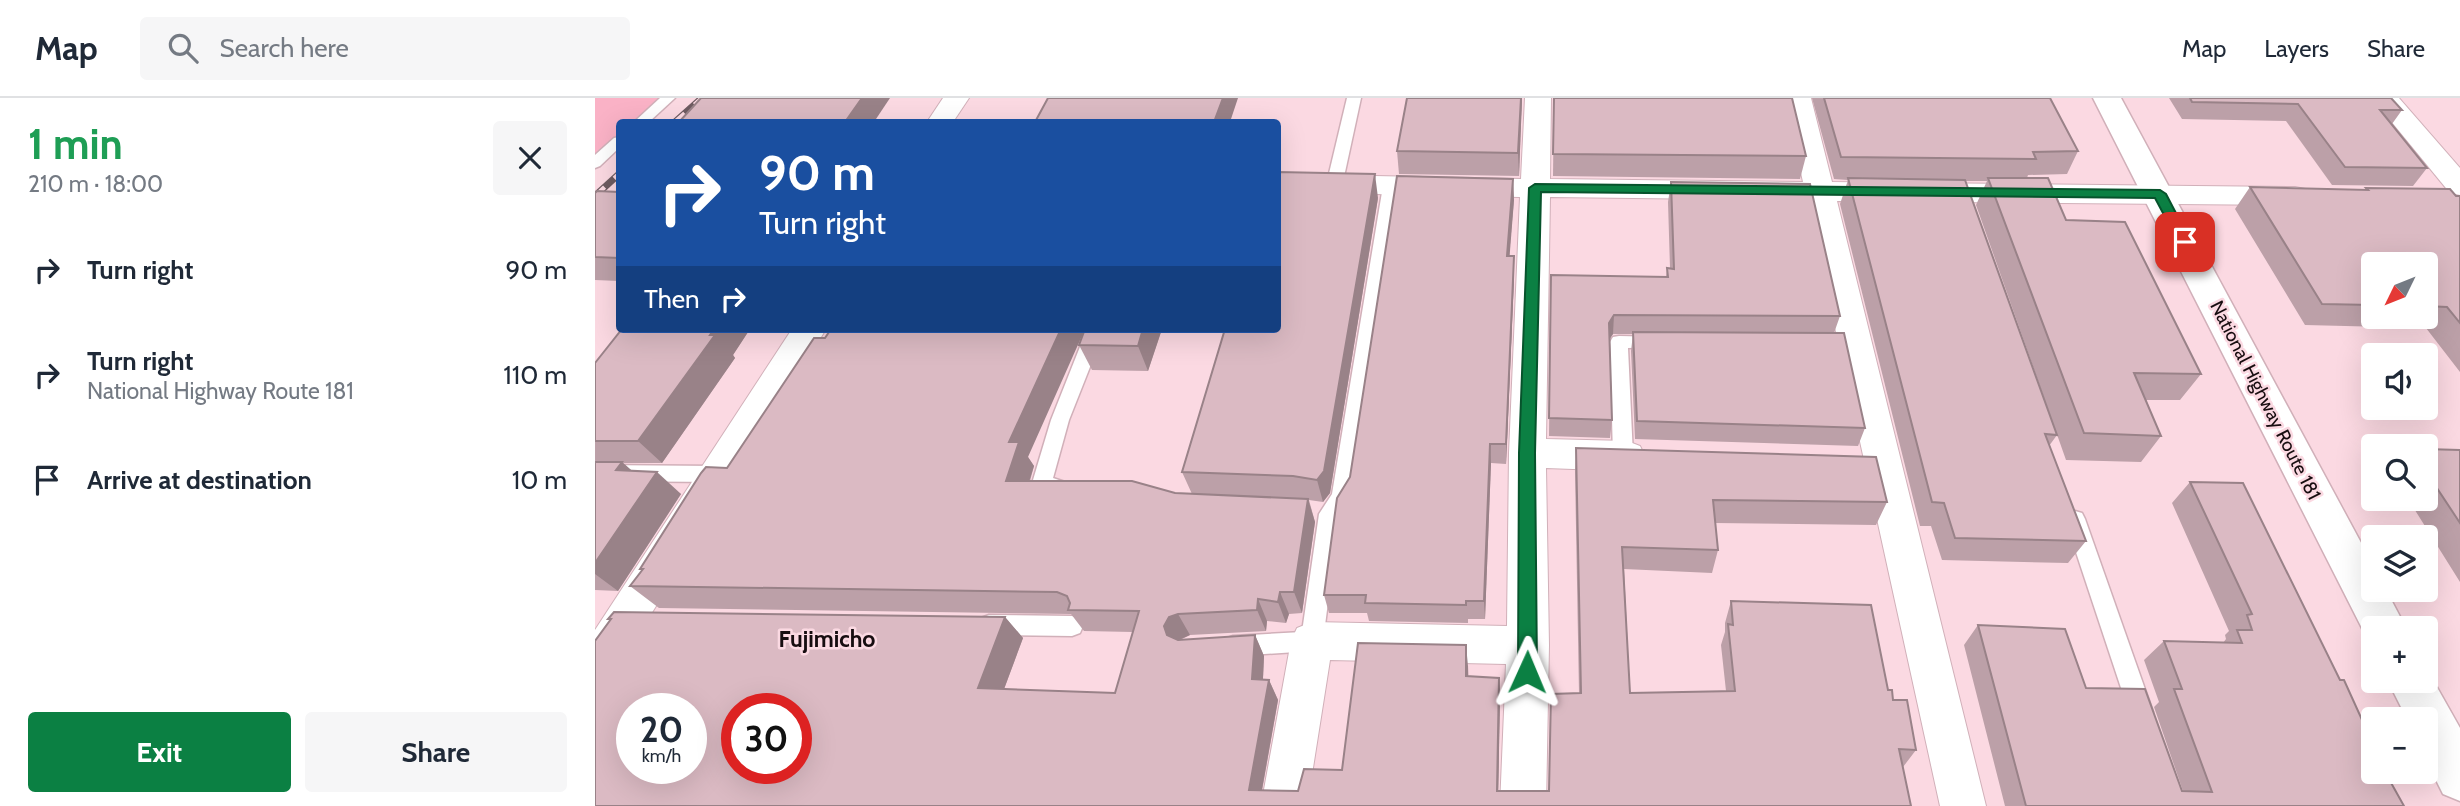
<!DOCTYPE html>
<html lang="en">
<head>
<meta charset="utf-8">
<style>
	:root { --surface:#fff; --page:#f6f6f7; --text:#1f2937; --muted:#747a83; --line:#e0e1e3; --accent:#0b8043 }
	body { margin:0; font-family:Cabin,sans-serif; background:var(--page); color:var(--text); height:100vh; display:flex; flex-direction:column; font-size:26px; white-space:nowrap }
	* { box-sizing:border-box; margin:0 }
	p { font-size:23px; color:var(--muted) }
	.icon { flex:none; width:38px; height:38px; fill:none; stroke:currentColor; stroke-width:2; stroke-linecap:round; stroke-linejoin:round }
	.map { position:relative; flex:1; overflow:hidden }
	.side { display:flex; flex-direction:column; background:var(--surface); width:595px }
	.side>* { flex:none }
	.top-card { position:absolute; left:21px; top:21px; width:665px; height:214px; border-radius:7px; box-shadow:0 7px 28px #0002; background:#1a4fa0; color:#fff; overflow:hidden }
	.needle { width:46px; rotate:227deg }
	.controls { position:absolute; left:1766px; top:154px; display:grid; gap:14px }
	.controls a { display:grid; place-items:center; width:77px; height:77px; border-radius:7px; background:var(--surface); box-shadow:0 7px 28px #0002; font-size:35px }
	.speed { position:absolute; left:21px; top:595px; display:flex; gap:14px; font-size:35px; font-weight:700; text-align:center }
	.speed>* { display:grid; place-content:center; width:91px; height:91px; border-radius:50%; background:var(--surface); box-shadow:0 7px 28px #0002; line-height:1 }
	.speed small { font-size:18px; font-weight:400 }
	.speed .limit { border:10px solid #d22; background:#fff; color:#111 }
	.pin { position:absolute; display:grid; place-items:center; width:60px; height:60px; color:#fff; margin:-30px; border-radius:14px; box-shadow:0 4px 10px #0006 }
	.me { position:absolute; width:77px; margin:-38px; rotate:1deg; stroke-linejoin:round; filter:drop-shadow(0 0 5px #0008) }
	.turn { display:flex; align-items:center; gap:24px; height:147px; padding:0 28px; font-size:32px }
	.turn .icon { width:91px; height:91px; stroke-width:2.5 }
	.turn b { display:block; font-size:49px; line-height:60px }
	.then { display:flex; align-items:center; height:66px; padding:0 28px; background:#0003; gap:14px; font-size:26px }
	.round { display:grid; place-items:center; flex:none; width:74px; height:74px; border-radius:7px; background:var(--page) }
	.overview { display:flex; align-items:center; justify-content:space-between; height:119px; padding:0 28px }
	h1 { font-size:42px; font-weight:800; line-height:52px; color:#1e9e55 }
	.button { display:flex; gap:14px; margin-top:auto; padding:14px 28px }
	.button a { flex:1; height:80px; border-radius:7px; background:var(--accent); color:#fff; font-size:28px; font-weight:800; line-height:80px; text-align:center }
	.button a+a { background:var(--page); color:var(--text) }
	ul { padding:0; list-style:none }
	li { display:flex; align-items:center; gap:21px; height:105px; padding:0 28px }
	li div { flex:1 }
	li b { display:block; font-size:26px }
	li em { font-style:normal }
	header { display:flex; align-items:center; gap:42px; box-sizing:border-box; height:98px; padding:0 35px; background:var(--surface); border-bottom:2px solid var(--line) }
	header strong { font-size:33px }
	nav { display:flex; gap:38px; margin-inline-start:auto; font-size:24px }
	.search { width:490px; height:63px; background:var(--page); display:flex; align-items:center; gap:18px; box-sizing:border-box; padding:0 24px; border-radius:7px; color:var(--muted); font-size:26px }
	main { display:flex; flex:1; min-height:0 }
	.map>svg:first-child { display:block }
	.green { fill:#fab2c6 }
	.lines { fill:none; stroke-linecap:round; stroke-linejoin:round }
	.service-casing { stroke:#d1b0b9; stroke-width:3 }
	.minor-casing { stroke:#d1b0b9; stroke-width:2 }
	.trunk-casing { stroke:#d1b0b9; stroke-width:3 }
	.service { fill:#fff; fill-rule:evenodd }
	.minor { fill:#fff; fill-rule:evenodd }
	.trunk { fill:#fff; fill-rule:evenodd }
	.rail-casing { stroke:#6e5b61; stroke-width:7 }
	.rail { stroke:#fbd9e2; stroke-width:4.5; stroke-dasharray:13; stroke-linecap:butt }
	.wall { fill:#bca0a8; fill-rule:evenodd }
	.shaded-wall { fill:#998288 }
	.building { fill:#dbbac3; stroke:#998288; stroke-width:2; fill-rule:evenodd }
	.route { fill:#0b8043; stroke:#07532c; stroke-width:2 }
	.labels { text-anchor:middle; stroke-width:5; stroke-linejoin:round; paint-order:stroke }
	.street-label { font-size:19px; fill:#170d10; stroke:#fbd9e2 }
	.quarter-label { font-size:23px; font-weight:bold; fill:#170d10; stroke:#fbd9e2 }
</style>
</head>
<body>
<header>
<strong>Map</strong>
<div class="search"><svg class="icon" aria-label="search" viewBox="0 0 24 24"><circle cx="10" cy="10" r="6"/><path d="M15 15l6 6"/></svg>Search here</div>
<nav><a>Map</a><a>Layers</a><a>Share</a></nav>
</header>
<main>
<section class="side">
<div class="overview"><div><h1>1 min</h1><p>210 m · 18:00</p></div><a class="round"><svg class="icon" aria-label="close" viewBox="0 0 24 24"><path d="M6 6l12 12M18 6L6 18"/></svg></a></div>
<ul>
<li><svg class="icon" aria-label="right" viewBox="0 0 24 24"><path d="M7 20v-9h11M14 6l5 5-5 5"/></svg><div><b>Turn right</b></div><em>90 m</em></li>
<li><svg class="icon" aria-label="right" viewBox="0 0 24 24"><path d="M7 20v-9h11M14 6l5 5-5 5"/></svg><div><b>Turn right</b><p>National Highway Route 181</p></div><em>110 m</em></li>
<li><svg class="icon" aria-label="arrive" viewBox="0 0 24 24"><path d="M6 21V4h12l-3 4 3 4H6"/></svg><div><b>Arrive at destination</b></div><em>10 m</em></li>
</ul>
<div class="button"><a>Exit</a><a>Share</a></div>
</section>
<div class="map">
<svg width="1865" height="708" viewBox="0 0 1865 708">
	<rect width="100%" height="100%" fill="#fbd9e2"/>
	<path class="green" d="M0,0H67L38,24H24V37L0,58Z"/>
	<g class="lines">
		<defs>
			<g id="service">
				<path d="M65,0H80L54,24H39Z"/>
				<path d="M752,0H766L747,88L739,93L731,88Z"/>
				<path d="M24,39V50L5,68L0,70V57L19,40Z"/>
				<path d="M796,83L804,88L757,398L744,418L728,543L725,550L717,553L638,558L630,555L627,548L630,541L638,538L707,534L724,416L737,396L788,88Z"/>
				<path d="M492,231H510L474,322L458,380L476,386L479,392L476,398L469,400L447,395L438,382L456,322Z"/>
				<path d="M1024,238L1069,239L1072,244L1069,249L1033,250L1038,358L1035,363L1028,366L1021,363L1018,358L1015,244L1018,239Z"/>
				<path d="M0,367L122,368L129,370L132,376L129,382L122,384L0,383Z"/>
				<path d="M1480,413L1487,415L1490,421L1558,614L1554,622L1546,625L1538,622L1534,614L1470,421L1473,415Z"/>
				<path d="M394,517L477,518L485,521L488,528L485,535L477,538L394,537L386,534L383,527L386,520Z"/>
			</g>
			<g id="minor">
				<path d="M348,0H374L358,24H332Z"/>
				<path d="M930,0H956L955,81L1208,84L1190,0H1216L1237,84L1700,89L1710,91L1715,98L1710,105L1700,107L1242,103L1391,708H1345L1212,102L955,99L951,341L1032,343L1045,348L1050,358L1045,368L1032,373L951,370L954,547L951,708H905L911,566L735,562L712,708H666L696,543L702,530L717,524L912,528L914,355L925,99L682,94V76L926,81Z"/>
				<path d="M1777,0H1804L1865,70V97L1855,95Z"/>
				<path d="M197,231H231L15,583L0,589V532Z"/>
			</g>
			<g id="trunk">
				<path d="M1498,0H1526L1778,467V492H1791L1811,530H1778V545L1774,544Z"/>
				<path d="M1830,568L1865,630V703L1848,696L1830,660V621H1812L1793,583H1830Z"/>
			</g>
		</defs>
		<use href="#service" class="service-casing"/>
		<use href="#minor" class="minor-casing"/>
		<use href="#trunk" class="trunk-casing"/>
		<use href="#service" class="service"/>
		<use href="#minor" class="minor"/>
		<use href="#trunk" class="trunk"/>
		<defs>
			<g id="rail">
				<path d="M80,24L107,0"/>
				<path d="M0,98L24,76"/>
			</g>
		</defs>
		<use href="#rail" class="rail-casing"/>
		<use href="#rail" class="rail"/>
	</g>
	<g class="wall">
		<path d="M812,0H927L924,78L804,76L802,53Z"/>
		<path d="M959,0L1211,58L1205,81L958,78Z"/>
		<path d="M1217,0H1455L1483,53L1472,76L1433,77L1432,80L1471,122L1606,276L1585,302H1551L1566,338L1546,364L1471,362L1381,107L1392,83H1370L1462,337L1454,348L1491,443L1473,465L1347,462L1336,428H1325L1245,106L1253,82L1239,81Z"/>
		<path d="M1574,0H1796L1807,12L1797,26L1832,70L1818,88L1737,87L1691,23L1587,21Z"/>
		<path d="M918,81L919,102L914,158H919V179L911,366L896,365L890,521H873V525L774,523L772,515H734L729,497L755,379Z"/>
		<path d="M1076,84L1245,218L1239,235L1270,330L1263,348L1040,341L1036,253L1038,236H1018L1015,241L1017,322L1015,340L954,338L956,177L1071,179L1072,170H1075L1073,104Z"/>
		<path d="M1655,89L1770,92L1771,90L1865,98V274L1831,230L1710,227L1640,111ZM1778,166H1830V219H1778Z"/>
		<path d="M24,94V183L0,182V95Z"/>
		<path d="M783,100L735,395L728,404L714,402L720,424L707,515L694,516L691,525L672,523L671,533L595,537L585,542L660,537L669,558L668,581L674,582L683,602L667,693H703L747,672L873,568V578L904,580L905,600L903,693H953L984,595L980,374L981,350L1292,404L1281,427L1120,425L1123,452L1117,475L1029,471L1035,595L1131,593L1126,547L1130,534V525L1136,503L1293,592L1321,652L1308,669L1316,708H0L15,523L13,521L410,519L428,540L409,591L520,595L538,534L489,533L476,516L64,510L35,488L47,473L45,471L132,370L230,240L433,359L439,368L435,383L597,396L587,374L630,231H682Z"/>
		<path d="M27,231H155L138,257L140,260L67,365H28L37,373L86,396L23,493L0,492V265Z"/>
		<path d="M490,231H567L553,273L497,272L484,247Z"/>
		<path d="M1830,351L1865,352V484L1813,401H1830Z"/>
		<path d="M1595,384L1778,674L1809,708H1410L1369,547L1383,527L1491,590L1588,693L1559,609L1564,604L1549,562L1569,543L1628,545L1631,541L1630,537L1634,533L1577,405Z"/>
	</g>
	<g class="shaded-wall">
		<path d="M267,0H295L279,24H250Z"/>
		<path d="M628,0H643L635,24H619Z"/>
		<path d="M926,0H927L924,78L923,55Z"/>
		<path d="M780,76L783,100L735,395L728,404L722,382Z"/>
		<path d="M918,81L919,102L913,178L912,158Z"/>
		<path d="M919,158V179L911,366V346Z"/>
		<path d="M1019,217L1018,236L1012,244L1014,225Z"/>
		<path d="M119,231H155L138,257L140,260L67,365L43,343Z"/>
		<path d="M466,231H490L433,359L439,368L427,406L411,383L414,344Z"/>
		<path d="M548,231H567L553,273L543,248Z"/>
		<path d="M895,346L896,365L890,521L889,503Z"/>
		<path d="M27,364L52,386L21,372Z"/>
		<path d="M62,374L86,396L23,493L0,476V465Z"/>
		<path d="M713,401L720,424L707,515L699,494Z"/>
		<path d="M685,494L694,516L691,525L683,504Z"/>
		<path d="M663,501L672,523L671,533L662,512Z"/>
		<path d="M583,516L595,537L586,541L582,549L572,537L569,528L574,519Z"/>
		<path d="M410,519L428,540L402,610L383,590Z"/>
		<path d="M660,537L669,558L667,601L657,581Z"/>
		<path d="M871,547L873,568L874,598L871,578Z"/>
		<path d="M904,580L905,600L903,708L902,693Z"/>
		<path d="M674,582L683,602L664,708L654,692Z"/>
	</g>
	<g class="building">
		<path d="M106,0H267L250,24H84Z"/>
		<path d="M453,0H628L619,24H440Z"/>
		<path d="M812,0H926L923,55L802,53Z"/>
		<path d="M959,0H1197L1211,58L958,56Z"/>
		<path d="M1229,0H1455L1483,53L1438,54L1441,61L1246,59Z"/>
		<path d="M1595,0H1796L1807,12H1785L1832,70L1750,69L1703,6L1597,4Z"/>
		<path d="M682,74L780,76L729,373L722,382L698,378L587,374L630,231H682Z"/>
		<path d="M802,78L918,81L912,158H919L911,346H895L889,503H871V507L770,505L771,497H729L742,400L755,379Z"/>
		<path d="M1253,80L1370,82L1462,337L1450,336L1491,443L1360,440L1349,405L1337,404Z"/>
		<path d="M1393,80H1453L1471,122L1530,124L1606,276L1539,275L1566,338L1489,335Z"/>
		<path d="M1076,84L1215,86L1245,218L1019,217L1014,225L1017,322L954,320L956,177L1073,179L1072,170L1079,171Z"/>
		<path d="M1655,89L1773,92L1771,90L1855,91L1861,98H1865V225L1852,209L1830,208V166H1778V207L1727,206Z"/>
		<path d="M2,93L24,94V160L0,159V95Z"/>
		<path d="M27,231H119L115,237H120L43,343H0V265Z"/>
		<path d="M236,231H466L414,344H424L411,383H537L580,395L713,401L699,494H685L683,504L663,501L662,512L583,516L574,519L569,528L572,537L583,542L660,537L657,581L674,582L654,692L703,693L709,671L747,672L763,545L871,547V578L904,580L902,693H954L956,596L986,595L981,350L1281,359L1292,404L1118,402L1123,452L1027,449L1035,595L1140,593L1133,526L1138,527L1136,503L1276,507L1293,592H1297L1298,602H1312L1321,652L1304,651L1316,708H0V543L16,521H13L19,514L410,519L383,590L520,595L544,513L473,512L475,505L472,498L462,494L35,488L48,471H45L106,375L111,369L132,370L219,240H230ZM37,611H96V670H37ZM142,611H201V670H142Z"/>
		<path d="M490,231H548L543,248L484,247Z"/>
		<path d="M1038,234L1249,235L1270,330L1042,323Z"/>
		<path d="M1830,351L1865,352V425L1830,372Z"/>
		<path d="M0,364H27L21,372L62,374L0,465Z"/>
		<path d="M1595,384L1648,385L1745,582H1749L1778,646V674H1790L1809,708H1431L1383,527L1470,531L1491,590L1550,591L1587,693L1617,694L1579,591H1587L1569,543L1647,545L1642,532H1657L1652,517L1657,516Z"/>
	</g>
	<path class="route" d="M940,86L1565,92L1571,96L1596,144L1594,147H1585L1560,100L946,94L940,355L942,574L939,580L932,583L926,580L923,574L924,355L934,90Z"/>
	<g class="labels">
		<g class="street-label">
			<text transform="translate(1671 302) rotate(63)" y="7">National Highway Route 181</text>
		</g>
		<g class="quarter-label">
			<text x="232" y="549">Fujimicho</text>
		</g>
	</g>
</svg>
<div class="controls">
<a><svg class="needle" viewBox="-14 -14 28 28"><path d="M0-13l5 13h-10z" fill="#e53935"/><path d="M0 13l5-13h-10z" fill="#747a83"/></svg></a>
<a><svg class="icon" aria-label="sound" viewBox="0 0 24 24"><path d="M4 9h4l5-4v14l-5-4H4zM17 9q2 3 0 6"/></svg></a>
<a><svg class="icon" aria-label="search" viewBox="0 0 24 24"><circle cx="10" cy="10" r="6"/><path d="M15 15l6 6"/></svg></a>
<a><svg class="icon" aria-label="layers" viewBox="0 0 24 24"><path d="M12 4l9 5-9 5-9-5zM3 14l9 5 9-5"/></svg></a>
<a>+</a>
<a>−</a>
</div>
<div class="speed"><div>20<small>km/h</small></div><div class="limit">30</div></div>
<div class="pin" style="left:1590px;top:144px;background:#d93025"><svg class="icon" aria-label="arrive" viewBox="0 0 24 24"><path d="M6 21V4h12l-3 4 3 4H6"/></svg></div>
<svg class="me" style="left:932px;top:574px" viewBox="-20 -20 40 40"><path d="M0-17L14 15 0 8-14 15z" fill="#0b8043" stroke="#fff" stroke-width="4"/></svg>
<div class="top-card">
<div class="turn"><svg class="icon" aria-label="right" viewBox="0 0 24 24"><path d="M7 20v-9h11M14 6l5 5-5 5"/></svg><div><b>90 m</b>Turn right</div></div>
<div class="then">Then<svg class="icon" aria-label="right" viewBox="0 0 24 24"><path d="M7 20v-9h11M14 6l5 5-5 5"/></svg></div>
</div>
</div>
</main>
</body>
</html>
